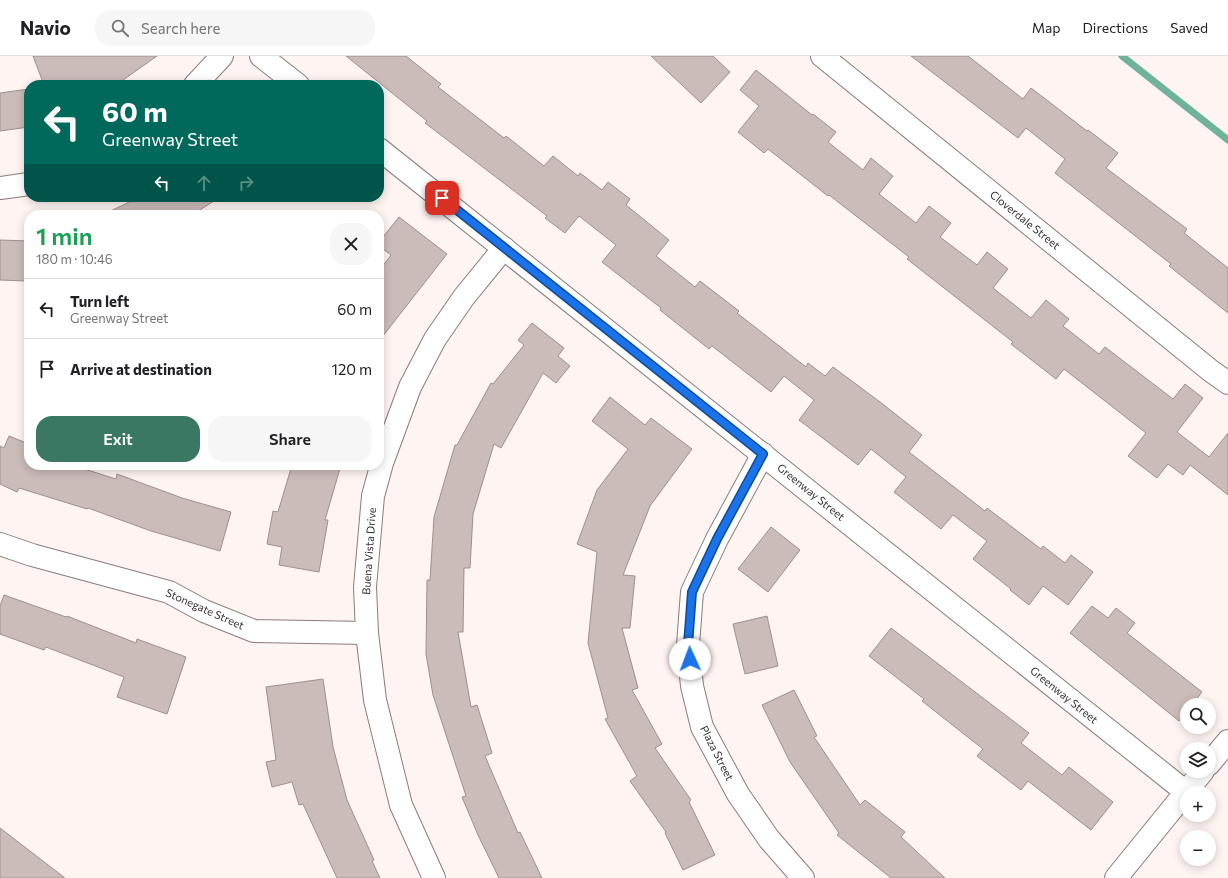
<!DOCTYPE html>
<html lang="en">
<head>
<meta charset="utf-8">
<style>
	:root { --surface:#fff; --page:#f6f6f6; --text:#202124; --muted:#757577; --line:#e0e0e0; --accent:#3b7863 }
	body { margin:0; font-family:Commissioner,sans-serif; background:var(--page); color:var(--text); height:100vh; display:flex; flex-direction:column; font-size:15px; white-space:nowrap }
	* { box-sizing:border-box; margin:0 }
	p { font-size:13px; color:var(--muted) }
	.icon { flex:none; width:22px; height:22px; fill:none; stroke:currentColor; stroke-width:2; stroke-linecap:round; stroke-linejoin:round }
	.map { position:relative; flex:1; overflow:hidden }
	.details { position:absolute; left:24px; top:154px; width:360px; height:260px; display:flex; flex-direction:column; background:var(--surface); border-radius:16px; box-shadow:0 2px 10px #0003 }
	.details>* { flex:none }
	.hud { position:absolute; left:24px; top:24px; width:360px; height:122px; border-radius:16px; box-shadow:0 2px 10px #0003; background:#00695c; color:#fff; overflow:hidden }
	.fabs { position:absolute; left:1180px; top:642px; display:grid; gap:8px }
	.fabs a { display:grid; place-items:center; width:36px; height:36px; border-radius:50%; background:var(--surface); box-shadow:0 2px 10px #0003; font-size:20px }
	.pin { position:absolute; display:grid; place-items:center; width:34px; height:34px; color:#fff; margin:-17px; border-radius:8px; box-shadow:0 2px 6px #0006 }
	.me { position:absolute; width:44px; margin:-22px; rotate:358deg; stroke-linejoin:round; filter:drop-shadow(0 0 3px #0008) }
	.turn { display:flex; align-items:center; gap:14px; height:84px; padding:0 12px; font-size:18px }
	.turn .icon { width:52px; height:52px; stroke-width:2.5 }
	.turn b { display:block; font-size:28px; line-height:34px }
	.lanes { display:flex; align-items:center; height:38px; padding:0 12px; background:#0003; justify-content:center; gap:20px; direction:ltr }
	.lanes .off { opacity:.35 }
	.round { display:grid; place-items:center; flex:none; width:42px; height:42px; border-radius:16px; background:var(--page) }
	.head { display:flex; align-items:center; justify-content:space-between; height:68px; padding:0 12px }
	h1 { font-size:24px; font-weight:600; line-height:30px; color:#1e9e55 }
	.cta { display:flex; gap:8px; margin-top:auto; padding:8px 12px }
	.cta a { flex:1; height:46px; border-radius:16px; background:var(--accent); color:#fff; font-size:16px; font-weight:600; line-height:46px; text-align:center }
	.cta a+a { background:var(--page); color:var(--text) }
	ul { padding:0; list-style:none }
	li { display:flex; align-items:center; gap:12px; height:60px; padding:0 12px; border-top:1px solid var(--line) }
	li div { flex:1 }
	li b { display:block; font-size:15px }
	li em { font-style:normal }
	header { display:flex; align-items:center; gap:24px; box-sizing:border-box; height:56px; padding:0 20px; background:var(--surface); border-bottom:1px solid var(--line) }
	header strong { font-size:19px }
	nav { display:flex; gap:22px; margin-inline-start:auto; font-size:14px }
	.search { width:280px; height:36px; background:var(--page); display:flex; align-items:center; gap:10px; box-sizing:border-box; padding:0 14px; border-radius:16px; color:var(--muted); font-size:15px }
	.map>svg:first-child { display:block }
	.lines { fill:none; stroke-linecap:round; stroke-linejoin:round }
	.stream { stroke:#70b39b; stroke-width:7 }
	.building { fill:#cbbbb9; stroke:#9e8f8c }
	.minor-casing { stroke:#8a7c79; stroke-width:24 }
	.secondary-casing { stroke:#8a7c79; stroke-width:24 }
	.minor { stroke:#fff; stroke-width:22 }
	.secondary { stroke:#fff; stroke-width:22 }
	.route-casing { stroke:#114b97; stroke-width:10 }
	.route { stroke:#1a73e8; stroke-width:7 }
	.labels { text-anchor:middle; stroke-width:3; stroke-linejoin:round; paint-order:stroke }
	.street-label { font-size:11px; fill:#36302f; stroke:#fff }
</style>
</head>
<body>
<header>
<strong>Navio</strong>
<div class="search"><svg class="icon" aria-label="search" viewBox="0 0 24 24"><circle cx="10" cy="10" r="6"/><path d="M15 15l6 6"/></svg>Search here</div>
<nav><a>Map</a><a>Directions</a><a>Saved</a></nav>
</header>
<div class="map">
<svg width="1228" height="822" viewBox="0 0 1228 822">
	<rect width="100%" height="100%" fill="#fef4f2"/>
	<g class="lines">
		<path class="stream" d="M1122,0L1228,84"/>
	</g>
	<g class="building">
		<path d="M33,0H157L116,29H44Z"/>
		<path d="M346,0H406L441,28L438,31L504,82L506,80L544,110L553,100L578,120L580,117L602,134L608,126L630,143L626,149L669,184L656,200L695,231L700,225L739,255L737,257L806,311L808,307L825,320L833,311L880,346L922,379L909,396L985,455L987,452L1041,493L1043,490L1065,507L1071,499L1093,516L1068,549L1043,530L1029,549L1010,534L1011,533L973,503L987,485L953,459L941,473L894,436L906,421L871,393L858,409L799,364L814,344L784,320L771,336L712,290L709,293L660,254L661,252L602,206L616,189L579,160L565,177L545,162L547,160L425,67L427,65Z"/>
		<path d="M651,0H713L730,16L701,47Z"/>
		<path d="M911,0H968L1023,43L1031,32L1087,75L1088,74L1118,97L1106,112L1187,173L1184,177L1228,212V257L1169,210L1171,208L1055,117L1065,103L1026,72L1018,82Z"/>
		<path d="M756,14L812,59L813,58L836,76L828,86L863,114L871,102L893,120L879,138L916,167L929,150L951,167L940,181L977,209L987,196L1008,213L993,232L1031,262L1046,244L1069,263L1063,270L1099,298L1105,291L1173,343L1185,328L1203,342L1177,376L1209,401L1228,377V439L1190,409L1183,419L1168,408L1157,422L1128,400L1146,377L1064,313L1056,323L1011,288L1013,286L907,203L909,201L829,139L828,140L768,93L764,97L738,76L759,50L740,34Z"/>
		<path d="M29,33V71L0,75V37Z"/>
		<path d="M140,141H220L192,159H102Z"/>
		<path d="M399,161L447,198L379,285V215L391,199L379,190V186Z"/>
		<path d="M0,184L28,185L26,225L0,224Z"/>
		<path d="M532,267L564,292L558,300L570,310L556,327L543,317L501,392L494,388L473,458L470,512H464L463,576H458L471,651L477,649L492,697L485,700L518,777L520,776L542,822H499L478,779L462,741L466,740L433,639L426,598L427,524H430L434,461L455,389H457L491,327L493,328L524,289L518,284Z"/>
		<path d="M610,341L645,369L651,362L692,393L650,450L623,519L635,520L630,572H622L638,632L632,634L662,688L655,692L691,744L689,746L715,799L683,814L665,777L666,776L630,725L637,720L605,663L608,662L588,587L597,496L577,488L597,434L628,393L592,365Z"/>
		<path d="M9,380L29,388V409H72L116,423L117,418L182,442L231,456L220,495L151,475L88,452L87,453L19,432L17,436L0,428V390L4,392Z"/>
		<path d="M292,409H341L325,464H328L319,516L279,509L282,491L267,488L273,455L278,456Z"/>
		<path d="M771,471L800,494L768,536L738,513Z"/>
		<path d="M4,539L66,561L67,560L136,587L137,583L186,601L167,658L117,641L124,621L46,591L44,594L0,578V550Z"/>
		<path d="M1092,550L1108,562L1116,552L1135,567L1127,577L1202,636L1192,649H1187V655L1179,665L1070,577Z"/>
		<path d="M767,560L778,610L745,618L733,568Z"/>
		<path d="M891,572L1029,677L1021,687L1062,719L1069,711L1113,746L1091,774L1028,725L1021,734L977,700L983,693L922,645L924,643L869,600Z"/>
		<path d="M323,623L333,691L347,744L374,804L372,805L380,822H337L303,748L299,749L292,726L272,731L266,706L276,704L266,631Z"/>
		<path d="M794,634L817,680L814,681L860,749L865,744L905,776L901,781L945,822H891L837,779L839,777L790,706L762,649Z"/>
		<path d="M0,772L65,822H0Z"/>
	</g>
	<g class="lines">
		<defs>
			<g id="minor">
				<path d="M261,0L298,29"/>
				<path d="M822,0L1211,315L1228,327"/>
				<path d="M195,29L222,0"/>
				<path d="M379,93L1186,736"/>
				<path d="M0,132L29,128"/>
				<path d="M763,398L717,483L692,536L688,589L692,630L702,671L738,738L769,783L803,822"/>
				<path d="M0,488L32,499L169,536L204,555L254,575L367,577"/>
				<path d="M434,822L401,749L375,644L367,577L365,531L373,440L382,407L410,331L435,283L464,241L504,192"/>
			</g>
			<g id="secondary">
				<path d="M1209,708L1228,685"/>
				<path d="M1116,822L1203,715"/>
			</g>
		</defs>
		<use href="#minor" class="minor-casing"/>
		<use href="#secondary" class="secondary-casing"/>
		<use href="#minor" class="minor"/>
		<use href="#secondary" class="secondary"/>
	</g>
	<g class="lines">
		<defs>
			<path id="route" d="M442,142L763,398L717,483L692,536L688,589L690,603"/>
		</defs>
		<use href="#route" class="route-casing"/>
		<use href="#route" class="route"/>
	</g>
	<g class="labels">
		<g class="street-label">
			<text transform="translate(1025 164) rotate(39)" y="4">Cloverdale Street</text>
			<text transform="translate(811 436) rotate(39)" y="4">Greenway Street</text>
			<text transform="translate(369 495) rotate(-86)" y="4">Buena Vista Drive</text>
			<text transform="translate(205 553) rotate(24)" y="4">Stonegate Street</text>
			<text transform="translate(1064 639) rotate(39)" y="4">Greenway Street</text>
			<text transform="translate(717 697) rotate(63)" y="4">Plaza Street</text>
		</g>
	</g>
</svg>
<div class="fabs">
<a><svg class="icon" aria-label="search" viewBox="0 0 24 24"><circle cx="10" cy="10" r="6"/><path d="M15 15l6 6"/></svg></a>
<a><svg class="icon" aria-label="layers" viewBox="0 0 24 24"><path d="M12 4l9 5-9 5-9-5zM3 14l9 5 9-5"/></svg></a>
<a>+</a>
<a>−</a>
</div>
<div class="pin" style="left:442px;top:142px;background:#d93025"><svg class="icon" aria-label="arrive" viewBox="0 0 24 24"><path d="M6 21V4h12l-3 4 3 4H6"/></svg></div>
<svg class="me" style="left:690px;top:603px" viewBox="-20 -20 40 40"><circle r="19" fill="#fff"/><path d="M0-13L10 11 0 6-10 11z" fill="#1a73e8"/></svg>
<div class="hud">
<div class="turn"><svg class="icon" aria-label="left" viewBox="0 0 24 24"><path d="M17 20v-9H6M10 6l-5 5 5 5"/></svg><div><b>60 m</b>Greenway Street</div></div>
<div class="lanes"><svg class="icon" aria-label="left" viewBox="0 0 24 24"><path d="M17 20v-9H6M10 6l-5 5 5 5"/></svg><svg class="icon off" aria-label="ahead" viewBox="0 0 24 24"><path d="M12 20V5M6 11l6-6 6 6"/></svg><svg class="icon off" aria-label="right" viewBox="0 0 24 24"><path d="M7 20v-9h11M14 6l5 5-5 5"/></svg></div>
</div>
<section class="details">
<div class="head"><div><h1>1 min</h1><p>180 m · 10:46</p></div><a class="round"><svg class="icon" aria-label="close" viewBox="0 0 24 24"><path d="M6 6l12 12M18 6L6 18"/></svg></a></div>
<ul>
<li><svg class="icon" aria-label="left" viewBox="0 0 24 24"><path d="M17 20v-9H6M10 6l-5 5 5 5"/></svg><div><b>Turn left</b><p>Greenway Street</p></div><em>60 m</em></li>
<li><svg class="icon" aria-label="arrive" viewBox="0 0 24 24"><path d="M6 21V4h12l-3 4 3 4H6"/></svg><div><b>Arrive at destination</b></div><em>120 m</em></li>
</ul>
<div class="cta"><a>Exit</a><a>Share</a></div>
</section>
</div>
</body>
</html>
